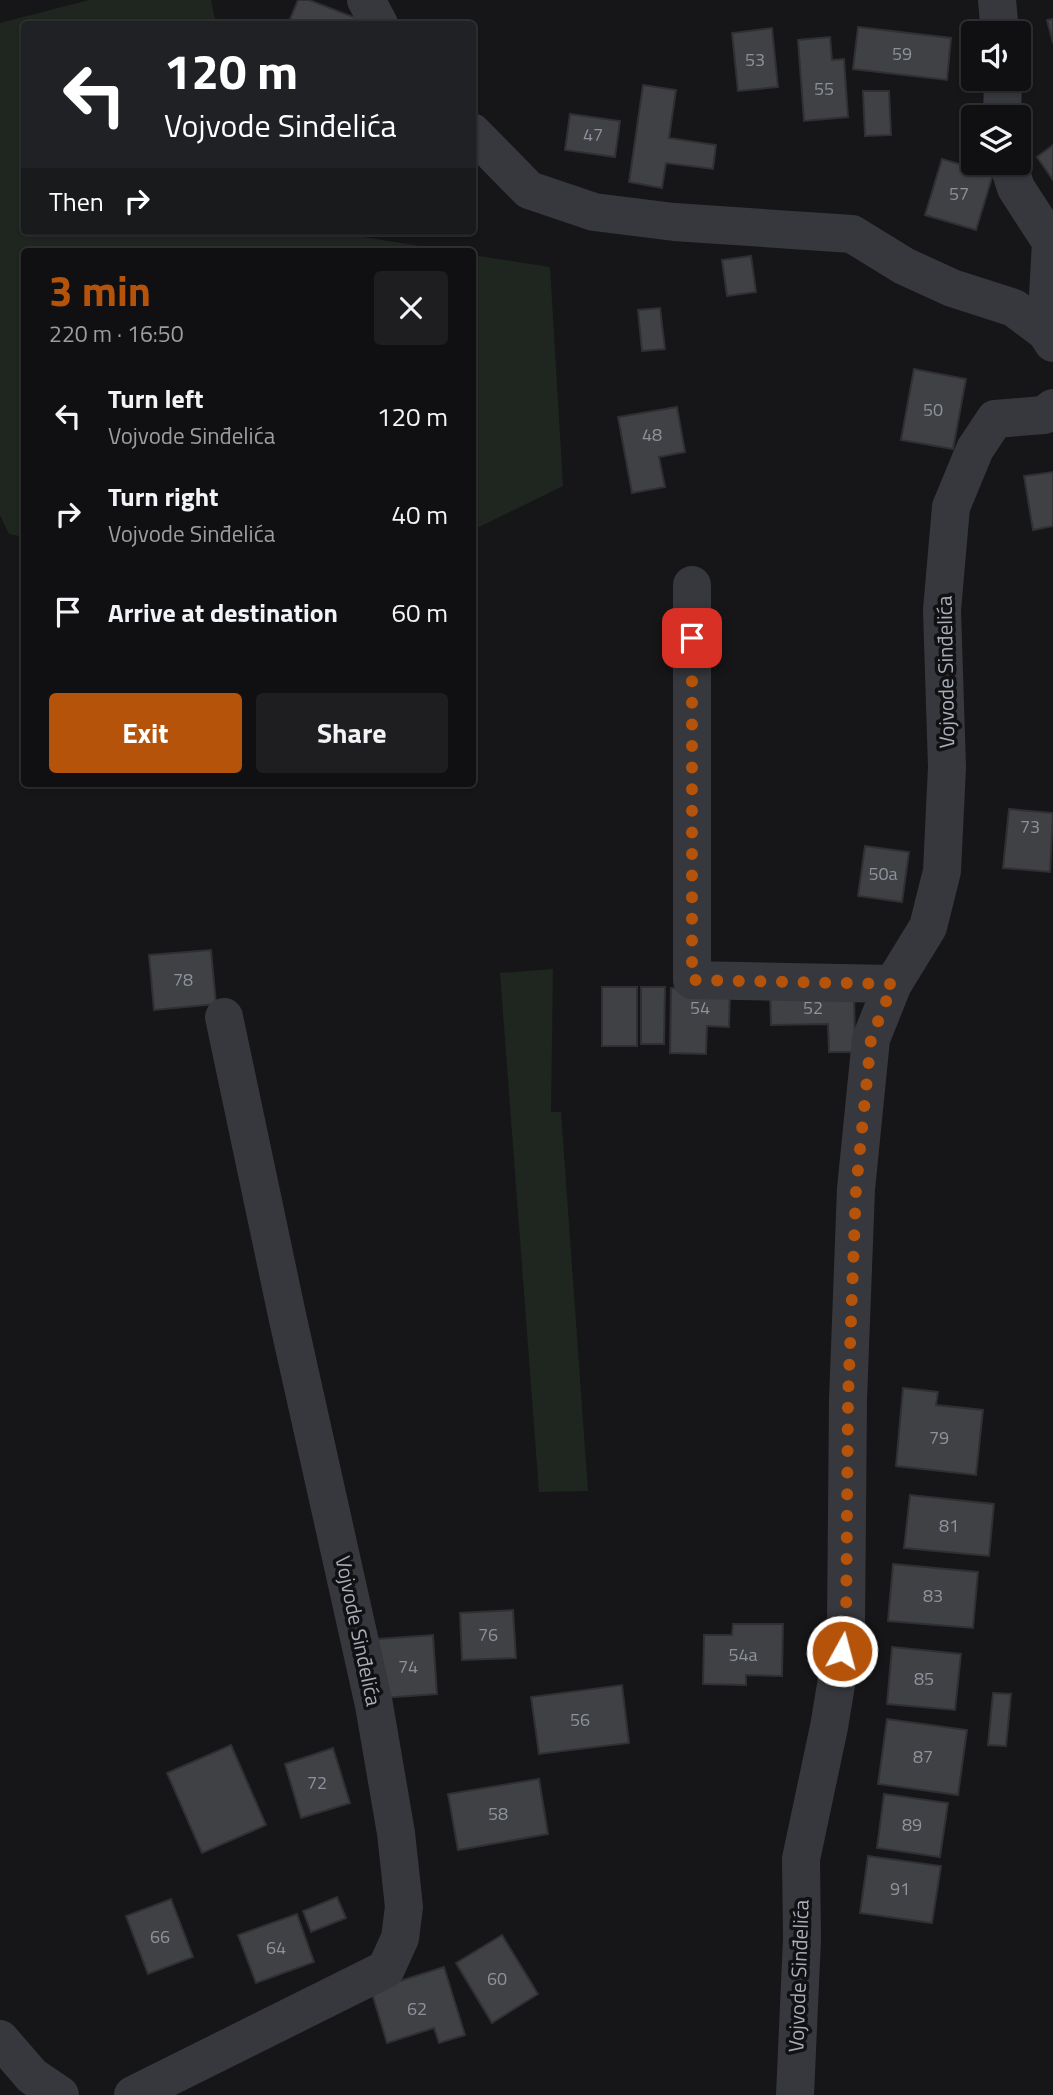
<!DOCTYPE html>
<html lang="en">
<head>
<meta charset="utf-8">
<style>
	:root { --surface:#101012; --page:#1e1e20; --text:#f1f3f6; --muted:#9c9d9f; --line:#303032; --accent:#b45309 }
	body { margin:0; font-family:"Titillium Web",sans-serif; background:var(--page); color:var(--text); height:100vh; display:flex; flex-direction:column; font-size:26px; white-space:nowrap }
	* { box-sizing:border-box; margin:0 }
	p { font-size:23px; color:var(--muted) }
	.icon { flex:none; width:38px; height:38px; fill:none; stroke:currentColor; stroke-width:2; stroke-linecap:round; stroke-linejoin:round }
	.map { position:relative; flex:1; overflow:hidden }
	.sheet { position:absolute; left:21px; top:248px; width:455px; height:539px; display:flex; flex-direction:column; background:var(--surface); border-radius:7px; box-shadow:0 2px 5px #0004,0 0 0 2px var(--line) }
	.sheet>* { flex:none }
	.top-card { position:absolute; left:21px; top:21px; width:455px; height:214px; border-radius:7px; box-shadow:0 2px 5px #0004,0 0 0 2px var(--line); background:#202124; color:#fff; overflow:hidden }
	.buttons { position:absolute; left:961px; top:21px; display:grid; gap:14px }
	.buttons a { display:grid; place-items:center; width:70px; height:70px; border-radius:7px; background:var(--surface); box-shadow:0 2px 5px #0004,0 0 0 2px var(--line); font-size:35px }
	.pin { position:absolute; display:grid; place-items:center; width:60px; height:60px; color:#fff; margin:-30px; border-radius:14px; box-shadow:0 4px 10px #0006 }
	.me { position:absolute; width:77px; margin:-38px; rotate:7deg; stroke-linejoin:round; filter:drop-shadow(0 0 5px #0008) }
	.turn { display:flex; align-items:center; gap:24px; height:147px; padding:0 28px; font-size:32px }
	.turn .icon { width:91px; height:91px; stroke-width:2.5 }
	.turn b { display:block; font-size:49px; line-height:60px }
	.then { display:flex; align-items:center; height:66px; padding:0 28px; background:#0003; gap:14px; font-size:26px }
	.round { display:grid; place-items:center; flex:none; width:74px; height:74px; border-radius:7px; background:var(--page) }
	.head { display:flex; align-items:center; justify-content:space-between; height:119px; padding:0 28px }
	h1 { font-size:42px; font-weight:700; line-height:52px; color:var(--accent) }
	.action { display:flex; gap:14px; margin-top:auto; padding:14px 28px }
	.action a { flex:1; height:80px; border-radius:7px; background:var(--accent); color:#fff; font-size:28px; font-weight:700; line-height:80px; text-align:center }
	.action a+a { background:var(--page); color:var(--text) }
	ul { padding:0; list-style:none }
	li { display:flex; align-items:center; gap:21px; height:98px; padding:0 28px }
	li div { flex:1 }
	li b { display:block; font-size:26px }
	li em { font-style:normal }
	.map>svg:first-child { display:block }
	.green { fill:#1e261f }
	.building { fill:#404145; stroke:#303034; stroke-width:2 }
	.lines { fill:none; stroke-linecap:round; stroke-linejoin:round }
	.minor { stroke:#37383d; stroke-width:38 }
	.route { stroke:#b45309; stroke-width:12; stroke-dasharray:0 21.6 }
	.labels { text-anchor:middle; stroke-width:7; stroke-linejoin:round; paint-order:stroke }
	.number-label { font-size:18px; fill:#8e929b }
	.street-label { font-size:21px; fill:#a8adb8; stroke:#111113 }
</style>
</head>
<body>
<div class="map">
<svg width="1053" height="2095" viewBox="0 0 1053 2095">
	<rect width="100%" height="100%" fill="#161618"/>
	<g class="green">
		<path d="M89,0H211L216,24H24V231H326L457,252H24V537L9,534L0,515V23Z"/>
		<path d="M472,255L550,267L563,486L477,528L472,527Z"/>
		<path d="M553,969L551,1112H561L588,1491L539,1492L500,973Z"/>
	</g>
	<g class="building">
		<path d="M298,0H309L361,20L359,24H288Z"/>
		<path d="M1053,19V43L1047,20Z"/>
		<path d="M858,27L951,38L947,80L853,69Z"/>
		<path d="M772,28L778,87L738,91L732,33Z"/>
		<path d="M830,37L832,60L844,59L848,117L804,121L798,40Z"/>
		<path d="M643,85L676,90L669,138L716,145L713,169L666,163L662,188L629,182Z"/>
		<path d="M863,91H889L891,135L865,136Z"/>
		<path d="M570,114L620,121L615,157L565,150Z"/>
		<path d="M1053,145V180L1037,157Z"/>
		<path d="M942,159L993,174L976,230L925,215Z"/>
		<path d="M751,256L756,292L727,296L722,260Z"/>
		<path d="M660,308L665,349L642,351L638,310Z"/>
		<path d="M914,369L966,379L953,449L901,440Z"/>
		<path d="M677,407L685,452L659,457L665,487L632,493L618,417Z"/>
		<path d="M1053,472V526L1033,530L1024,476Z"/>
		<path d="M1009,809L1053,813L1050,872L1003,868Z"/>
		<path d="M865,846L909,852L902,902L858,896Z"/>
		<path d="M211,950L216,1004L154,1010L149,955Z"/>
		<rect x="602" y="987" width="35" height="59"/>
		<path d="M641,987H665L664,1044H641Z"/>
		<path d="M671,988L730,989L729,1027L707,1026L706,1054L670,1053Z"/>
		<path d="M854,990L855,1052H829L828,1024L771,1025L770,992Z"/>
		<path d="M903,1388L938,1392L936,1405L983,1410L976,1475L896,1466Z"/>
		<path d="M910,1495L994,1504L989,1556L904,1548Z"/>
		<path d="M893,1564L978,1572L973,1628L888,1621Z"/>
		<path d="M513,1610L516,1658L462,1660L460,1613Z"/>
		<path d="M733,1624H783L782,1676L746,1675V1685L703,1684L704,1635H732Z"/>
		<path d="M433,1635L437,1694L382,1698L378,1639Z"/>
		<path d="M892,1647L961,1654L955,1710L887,1704Z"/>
		<path d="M622,1685L629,1743L539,1754L531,1697Z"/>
		<path d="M993,1693L1011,1694L1006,1746L988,1745Z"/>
		<path d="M887,1719L967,1730L958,1795L878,1784Z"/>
		<path d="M231,1745L266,1825L202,1853L167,1773Z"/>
		<path d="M333,1748L350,1803L301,1818L285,1764Z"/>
		<path d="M539,1779L548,1834L458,1850L448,1794Z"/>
		<path d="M884,1794L948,1803L940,1857L877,1848Z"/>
		<path d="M868,1856L941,1866L932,1923L860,1913Z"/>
		<path d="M337,1897L346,1918L311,1932L303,1911Z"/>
		<path d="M171,1899L193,1957L148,1974L126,1916Z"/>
		<path d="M297,1914L314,1962L256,1983L238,1935Z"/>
		<path d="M502,1935L538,1994L492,2023L456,1963Z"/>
		<path d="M444,1967L465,2035L439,2043L434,2028L387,2043L371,1990Z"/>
	</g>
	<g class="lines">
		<g class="minor">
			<path d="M366,0L379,24"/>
			<path d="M997,0L1000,33"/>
			<path d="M1002,117L1003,79"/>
			<path d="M472,132L529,190L594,212L674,222L852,234L904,266L952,288L1014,308L1046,332L1053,343"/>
			<path d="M1008,163L1016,188L1051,242L1046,332"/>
			<path d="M692,585V980L893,984"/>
			<path d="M0,2039L32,2076L60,2095"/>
			<path d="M133,2095L386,1969L400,1938L404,1907L396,1833L374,1705L287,1315L224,1017"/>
			<path d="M795,2095L802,1939L801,1859L829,1727L846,1625L848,1400L856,1189L871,1039L893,984L928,927L942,871L947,767L942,610L951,507L975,449L995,419L1044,415L1053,408"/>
		</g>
	</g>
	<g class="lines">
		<path class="route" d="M692,638V980L893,984L871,1039L856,1189L848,1400L846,1625L842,1651"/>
	</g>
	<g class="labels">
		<g class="number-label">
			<text x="902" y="60">59</text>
			<text x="755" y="66">53</text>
			<text x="824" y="95">55</text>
			<text x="593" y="141">47</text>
			<text x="959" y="200">57</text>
			<text x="933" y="416">50</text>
			<text x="652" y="441">48</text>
			<text x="1030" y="833">73</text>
			<text x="883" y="880">50a</text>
			<text x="183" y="986">78</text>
			<text x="700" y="1014">54</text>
			<text x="813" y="1014">52</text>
			<text x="939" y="1444">79</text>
			<text x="949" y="1532">81</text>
			<text x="933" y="1602">83</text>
			<text x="488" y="1641">76</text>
			<text x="743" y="1661">54a</text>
			<text x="408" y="1673">74</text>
			<text x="924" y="1685">85</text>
			<text x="580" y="1726">56</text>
			<text x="923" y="1763">87</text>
			<text x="317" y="1789">72</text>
			<text x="498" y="1820">58</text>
			<text x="912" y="1831">89</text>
			<text x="900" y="1895">91</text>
			<text x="160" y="1943">66</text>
			<text x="276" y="1954">64</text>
			<text x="497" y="1985">60</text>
			<text x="417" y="2015">62</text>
		</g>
		<g class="street-label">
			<text transform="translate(946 672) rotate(-91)" y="7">Vojvode Sinđelića</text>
			<text transform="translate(358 1631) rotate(78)" y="7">Vojvode Sinđelića</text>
			<text transform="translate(799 1976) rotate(-88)" y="7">Vojvode Sinđelića</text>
		</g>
	</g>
</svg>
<div class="buttons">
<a><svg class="icon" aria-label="sound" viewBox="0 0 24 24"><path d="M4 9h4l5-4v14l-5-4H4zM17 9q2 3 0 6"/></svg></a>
<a><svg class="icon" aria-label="layers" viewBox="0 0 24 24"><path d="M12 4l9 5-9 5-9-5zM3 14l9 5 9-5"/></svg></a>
</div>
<div class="pin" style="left:692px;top:638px;background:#d93025"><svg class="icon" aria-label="arrive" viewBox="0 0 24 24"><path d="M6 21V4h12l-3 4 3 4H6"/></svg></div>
<svg class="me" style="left:842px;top:1651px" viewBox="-20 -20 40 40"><circle r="17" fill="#b45309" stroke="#fff" stroke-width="3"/><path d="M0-11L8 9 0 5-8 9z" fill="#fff"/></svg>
<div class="top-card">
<div class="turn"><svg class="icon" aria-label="left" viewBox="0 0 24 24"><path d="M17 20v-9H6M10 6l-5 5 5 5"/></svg><div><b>120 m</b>Vojvode Sinđelića</div></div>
<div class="then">Then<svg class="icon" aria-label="right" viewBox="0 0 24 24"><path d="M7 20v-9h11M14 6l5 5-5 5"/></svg></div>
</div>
<section class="sheet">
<div class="head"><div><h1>3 min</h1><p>220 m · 16:50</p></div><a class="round"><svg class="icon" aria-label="close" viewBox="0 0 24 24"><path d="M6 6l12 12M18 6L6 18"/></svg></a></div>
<ul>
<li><svg class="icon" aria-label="left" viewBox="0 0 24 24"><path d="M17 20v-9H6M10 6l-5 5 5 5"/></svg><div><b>Turn left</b><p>Vojvode Sinđelića</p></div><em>120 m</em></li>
<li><svg class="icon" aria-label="right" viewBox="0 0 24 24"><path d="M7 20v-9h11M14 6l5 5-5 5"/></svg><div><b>Turn right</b><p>Vojvode Sinđelića</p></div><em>40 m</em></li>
<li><svg class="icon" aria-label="arrive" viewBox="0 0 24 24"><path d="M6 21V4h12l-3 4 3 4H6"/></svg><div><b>Arrive at destination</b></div><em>60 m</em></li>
</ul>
<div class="action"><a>Exit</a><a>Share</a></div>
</section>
</div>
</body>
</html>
